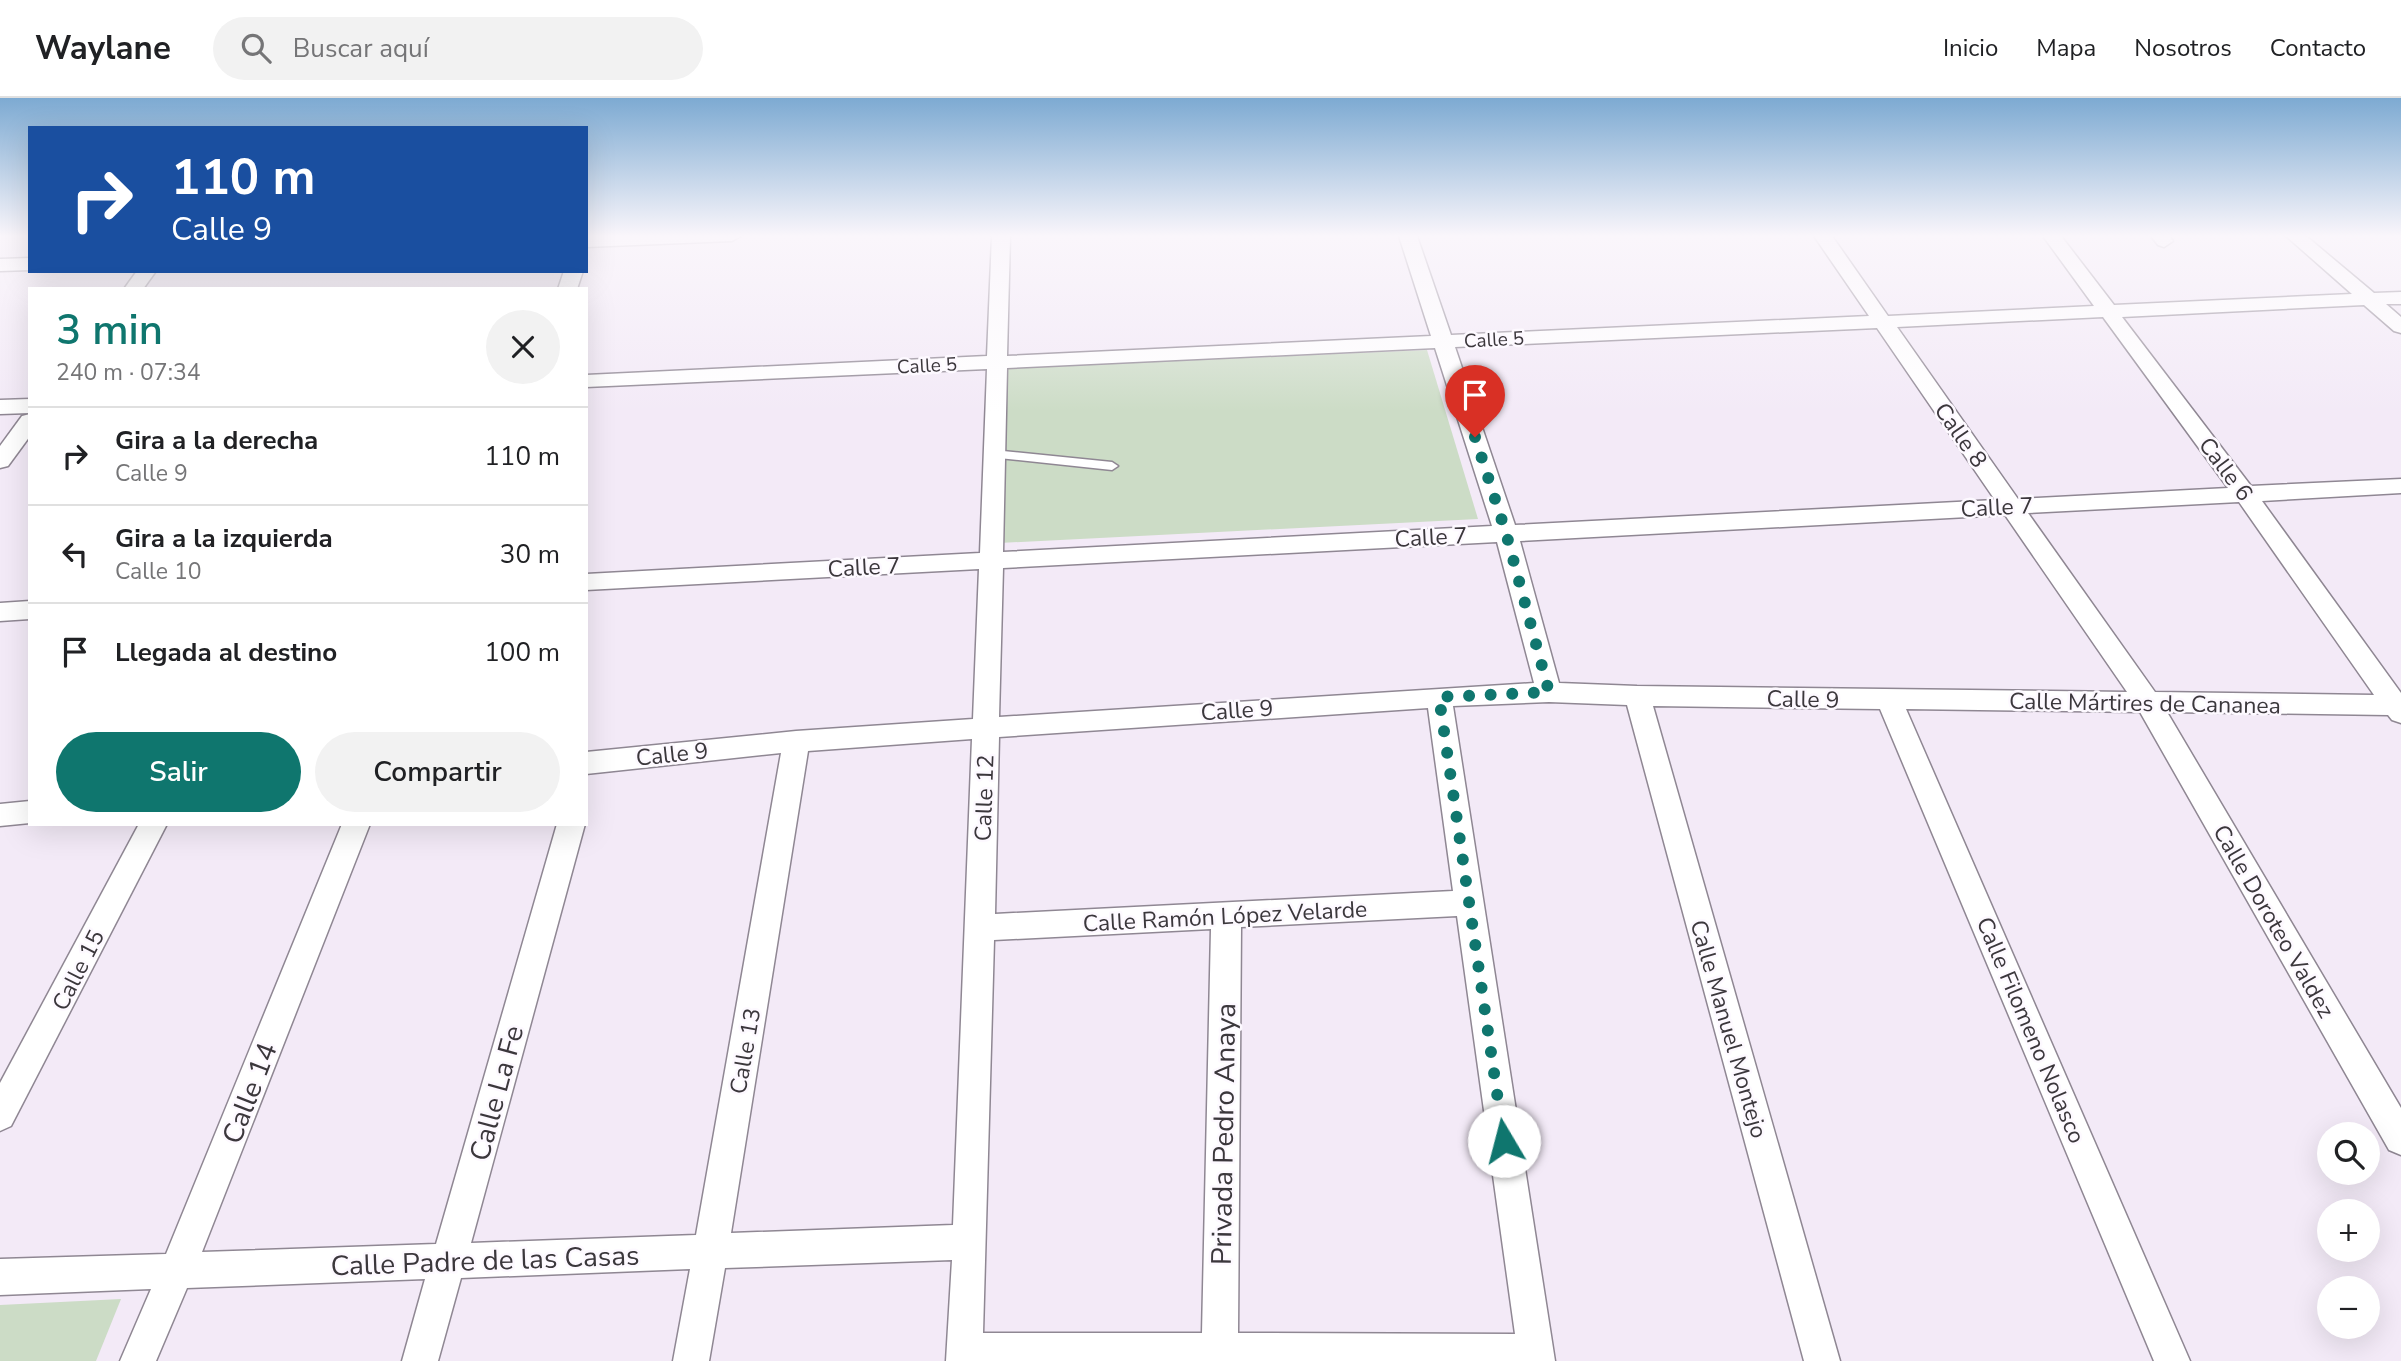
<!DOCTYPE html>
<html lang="es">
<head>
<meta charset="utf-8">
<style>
	:root { --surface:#fff; --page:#f2f2f2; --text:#202124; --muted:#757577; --line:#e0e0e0; --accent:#0f766e }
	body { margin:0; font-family:"Nunito Sans",sans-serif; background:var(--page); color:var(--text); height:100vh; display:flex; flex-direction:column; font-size:26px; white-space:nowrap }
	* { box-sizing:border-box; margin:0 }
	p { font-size:23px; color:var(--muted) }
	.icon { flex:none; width:38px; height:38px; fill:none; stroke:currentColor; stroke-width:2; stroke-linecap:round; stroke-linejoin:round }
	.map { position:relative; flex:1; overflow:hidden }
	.panel { position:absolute; left:28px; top:189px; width:560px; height:539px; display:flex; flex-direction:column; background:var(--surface); border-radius:0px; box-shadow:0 7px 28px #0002 }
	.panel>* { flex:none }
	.hud { position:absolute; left:28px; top:28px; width:560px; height:147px; border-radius:0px; box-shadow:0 7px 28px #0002; background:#1a4fa0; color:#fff; overflow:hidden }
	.buttons { position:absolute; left:2317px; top:1024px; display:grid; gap:14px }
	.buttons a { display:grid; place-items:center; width:63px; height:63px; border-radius:50%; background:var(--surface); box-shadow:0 7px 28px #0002; font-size:35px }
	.pin { position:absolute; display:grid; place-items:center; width:60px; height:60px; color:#fff; margin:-72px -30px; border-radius:50% 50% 50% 0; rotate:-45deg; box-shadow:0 0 7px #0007 }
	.pin .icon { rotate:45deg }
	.me { position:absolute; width:77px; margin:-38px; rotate:352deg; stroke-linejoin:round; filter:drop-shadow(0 0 5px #0008) }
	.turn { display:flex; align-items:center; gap:24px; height:147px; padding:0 28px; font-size:32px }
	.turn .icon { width:91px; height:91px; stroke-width:2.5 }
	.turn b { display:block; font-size:49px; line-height:60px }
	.round { display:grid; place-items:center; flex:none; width:74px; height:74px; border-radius:37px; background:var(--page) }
	.headline { display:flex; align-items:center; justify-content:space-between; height:119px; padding:0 28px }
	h1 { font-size:42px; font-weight:600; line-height:52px; color:var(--accent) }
	.action { display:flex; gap:14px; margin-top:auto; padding:14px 28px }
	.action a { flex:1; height:80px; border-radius:42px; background:var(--accent); color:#fff; font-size:28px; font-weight:600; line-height:80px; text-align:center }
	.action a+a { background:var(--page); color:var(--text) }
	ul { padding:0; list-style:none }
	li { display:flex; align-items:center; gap:21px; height:98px; padding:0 28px; border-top:2px solid var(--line) }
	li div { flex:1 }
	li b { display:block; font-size:26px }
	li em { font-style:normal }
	header { display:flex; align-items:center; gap:42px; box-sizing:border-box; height:98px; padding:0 35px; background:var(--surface); border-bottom:2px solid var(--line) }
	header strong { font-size:33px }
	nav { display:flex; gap:38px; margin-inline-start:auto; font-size:24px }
	.search { width:490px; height:63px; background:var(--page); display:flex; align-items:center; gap:18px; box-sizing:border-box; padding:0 24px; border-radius:38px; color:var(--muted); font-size:26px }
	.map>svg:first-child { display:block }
	.green { fill:#ccdcc6 }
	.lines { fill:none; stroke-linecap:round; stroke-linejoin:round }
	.lane-casing { stroke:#8f8793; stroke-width:3 }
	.street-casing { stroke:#8f8793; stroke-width:3 }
	.lane { fill:#fff; fill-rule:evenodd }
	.street { fill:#fff; fill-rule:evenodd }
	.route { stroke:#0f766e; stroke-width:12; stroke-dasharray:0 21.6 }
	.labels { text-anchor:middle; stroke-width:5; stroke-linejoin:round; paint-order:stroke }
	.far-street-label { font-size:19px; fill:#3b373c; stroke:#fdf9ff }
	.street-label { font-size:23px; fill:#3b373c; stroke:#fdf9ff }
	.near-street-label { font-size:28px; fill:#3b373c; stroke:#fdf9ff }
</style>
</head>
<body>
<header>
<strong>Waylane</strong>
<div class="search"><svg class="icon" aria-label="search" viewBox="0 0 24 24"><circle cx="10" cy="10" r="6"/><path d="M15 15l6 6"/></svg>Buscar aquí</div>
<nav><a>Inicio</a><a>Mapa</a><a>Nosotros</a><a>Contacto</a></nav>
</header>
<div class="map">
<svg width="2401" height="1263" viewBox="0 0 2401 1263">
	<rect width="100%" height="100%" fill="#f3eaf7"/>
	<g class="green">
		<path d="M1427,252L1478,421L999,445L1006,270Z"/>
		<path d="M121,1201L96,1263H0V1207Z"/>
	</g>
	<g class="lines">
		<defs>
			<path id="lane" d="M993,352L1112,364L1118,368L1112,372L989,359V353Z"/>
			<g id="street">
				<path d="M586,138H741L732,143L586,149Z"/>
				<path d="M992,138H1010L1007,258L1431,238L1399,138H1417L1451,237L1869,218L1814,138H1832L1888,218L2094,208L2043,138H2061L2114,207L2352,196L2286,138H2306L2374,195L2401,194V206H2386L2401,219V235L2394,233L2364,207L2122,219L2251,388L2401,381V395L2262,403L2401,595V625L2392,622L2388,617L2167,614L2401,1010V1057L2389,1052L2140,614L1906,611L2190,1263H2154L1880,611L1653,608L1840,1263H1804L1627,607L1549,604L1453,608L1555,1263H946L952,1162L725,1170L709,1263H673L690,1171L461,1180L438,1263H402L425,1181L187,1190L156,1263H120L151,1191L0,1197V1161L166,1156L342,726H370L202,1154L436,1146L557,726H585L471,1145L696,1137L781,655L586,676V654L796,633L973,621L979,471L586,492V476L980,455L987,271L586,289V277L987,258ZM2103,219L2228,390L2018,401L1897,229ZM1877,230L1995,402L1515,427L1455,249ZM1435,250L1492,428L1003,454L1007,270ZM2239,404L2374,597L2155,594L2028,415ZM2005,417L2127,594L1637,588L1559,585L1520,443ZM1497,444L1534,585L999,619L1003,470ZM1428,610L1453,793L995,816L999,639ZM972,641L953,1127L731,1135L808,653ZM1457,818L1515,1236L1238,1235L1241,829ZM1211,831L1202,1235H983L994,842Z"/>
				<path d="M2151,138H2169L2173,143L2164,149L2158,147Z"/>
				<path d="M30,160V172L0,173V161Z"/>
				<path d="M137,173H156L143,191H124Z"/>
				<path d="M564,173H583L577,191H558Z"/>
				<path d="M30,301V315L0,316V302Z"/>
				<path d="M30,316V338L8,368L0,370V348L22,318Z"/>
				<path d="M30,503V521L0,523V505Z"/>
				<path d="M30,703V725L0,728V706Z"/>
				<path d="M139,726H167L11,1028L0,1033V985Z"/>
			</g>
		</defs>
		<use href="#lane" class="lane-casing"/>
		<use href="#street" class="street-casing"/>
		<use href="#lane" class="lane"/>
		<use href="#street" class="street"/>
	</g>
	<linearGradient id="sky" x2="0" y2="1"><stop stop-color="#7daad2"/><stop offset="0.44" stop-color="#faf6fb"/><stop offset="1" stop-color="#faf6fb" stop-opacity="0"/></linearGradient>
	<rect width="2401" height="314" fill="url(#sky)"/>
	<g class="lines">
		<path class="route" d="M1475,339L1506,435L1549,594L1439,599L1504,1043"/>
	</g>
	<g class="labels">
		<g class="far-street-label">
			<text transform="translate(1494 241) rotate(-3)" y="7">Calle 5</text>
			<text transform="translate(927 267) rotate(-3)" y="7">Calle 5</text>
		</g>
		<g class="street-label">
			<text transform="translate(1961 337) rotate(55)" y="8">Calle 8</text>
			<text transform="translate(2226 371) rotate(53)" y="8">Calle 6</text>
			<text transform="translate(1997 409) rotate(-3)" y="8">Calle 7</text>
			<text transform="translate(1431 439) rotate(-3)" y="8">Calle 7</text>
			<text transform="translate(864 469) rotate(-3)" y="8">Calle 7</text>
			<text transform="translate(1803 601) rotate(1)" y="8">Calle 9</text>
			<text transform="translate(2145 605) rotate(1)" y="8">Calle Mártires de Cananea</text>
			<text transform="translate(1237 612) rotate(-4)" y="8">Calle 9</text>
			<text transform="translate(672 656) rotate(-6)" y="8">Calle 9</text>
			<text transform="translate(984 700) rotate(-88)" y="8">Calle 12</text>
			<text transform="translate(1225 818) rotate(-3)" y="8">Calle Ramón López Velarde</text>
			<text transform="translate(2274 823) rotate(60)" y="8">Calle Doroteo Valdez</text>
			<text transform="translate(78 872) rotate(-63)" y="8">Calle 15</text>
			<text transform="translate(1729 931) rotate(74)" y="8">Calle Manuel Montejo</text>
			<text transform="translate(2031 932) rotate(67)" y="8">Calle Filomeno Nolasco</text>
			<text transform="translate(745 953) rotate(-80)" y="8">Calle 13</text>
		</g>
		<g class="near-street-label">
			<text transform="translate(249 995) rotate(-69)" y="10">Calle 14</text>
			<text transform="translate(496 995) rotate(-75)" y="10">Calle La Fe</text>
			<text transform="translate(1223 1036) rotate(-89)" y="10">Privada Pedro Anaya</text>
			<text transform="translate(485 1162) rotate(-2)" y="10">Calle Padre de las Casas</text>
		</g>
	</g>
</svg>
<div class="buttons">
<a><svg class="icon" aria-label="search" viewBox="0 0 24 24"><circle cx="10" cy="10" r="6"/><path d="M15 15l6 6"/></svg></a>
<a>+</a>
<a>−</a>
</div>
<div class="pin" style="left:1475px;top:339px;background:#d93025"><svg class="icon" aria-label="arrive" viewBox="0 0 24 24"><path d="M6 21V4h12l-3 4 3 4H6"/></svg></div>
<svg class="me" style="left:1504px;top:1043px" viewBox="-20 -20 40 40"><circle r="19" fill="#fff"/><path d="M0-13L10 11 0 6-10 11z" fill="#0f766e"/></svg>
<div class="hud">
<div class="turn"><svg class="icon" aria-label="right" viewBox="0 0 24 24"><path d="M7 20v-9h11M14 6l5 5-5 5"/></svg><div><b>110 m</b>Calle 9</div></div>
</div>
<section class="panel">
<div class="headline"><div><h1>3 min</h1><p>240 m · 07:34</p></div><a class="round"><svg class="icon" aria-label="close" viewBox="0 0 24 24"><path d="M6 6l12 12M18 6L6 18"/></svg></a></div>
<ul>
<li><svg class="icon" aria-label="right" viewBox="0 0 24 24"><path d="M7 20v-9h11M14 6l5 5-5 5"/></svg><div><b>Gira a la derecha</b><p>Calle 9</p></div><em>110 m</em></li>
<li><svg class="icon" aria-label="left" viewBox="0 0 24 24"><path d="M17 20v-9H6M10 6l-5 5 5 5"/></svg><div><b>Gira a la izquierda</b><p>Calle 10</p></div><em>30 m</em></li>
<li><svg class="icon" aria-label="arrive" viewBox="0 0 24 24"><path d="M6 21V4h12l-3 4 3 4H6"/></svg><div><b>Llegada al destino</b></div><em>100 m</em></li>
</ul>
<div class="action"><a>Salir</a><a>Compartir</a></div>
</section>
</div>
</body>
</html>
